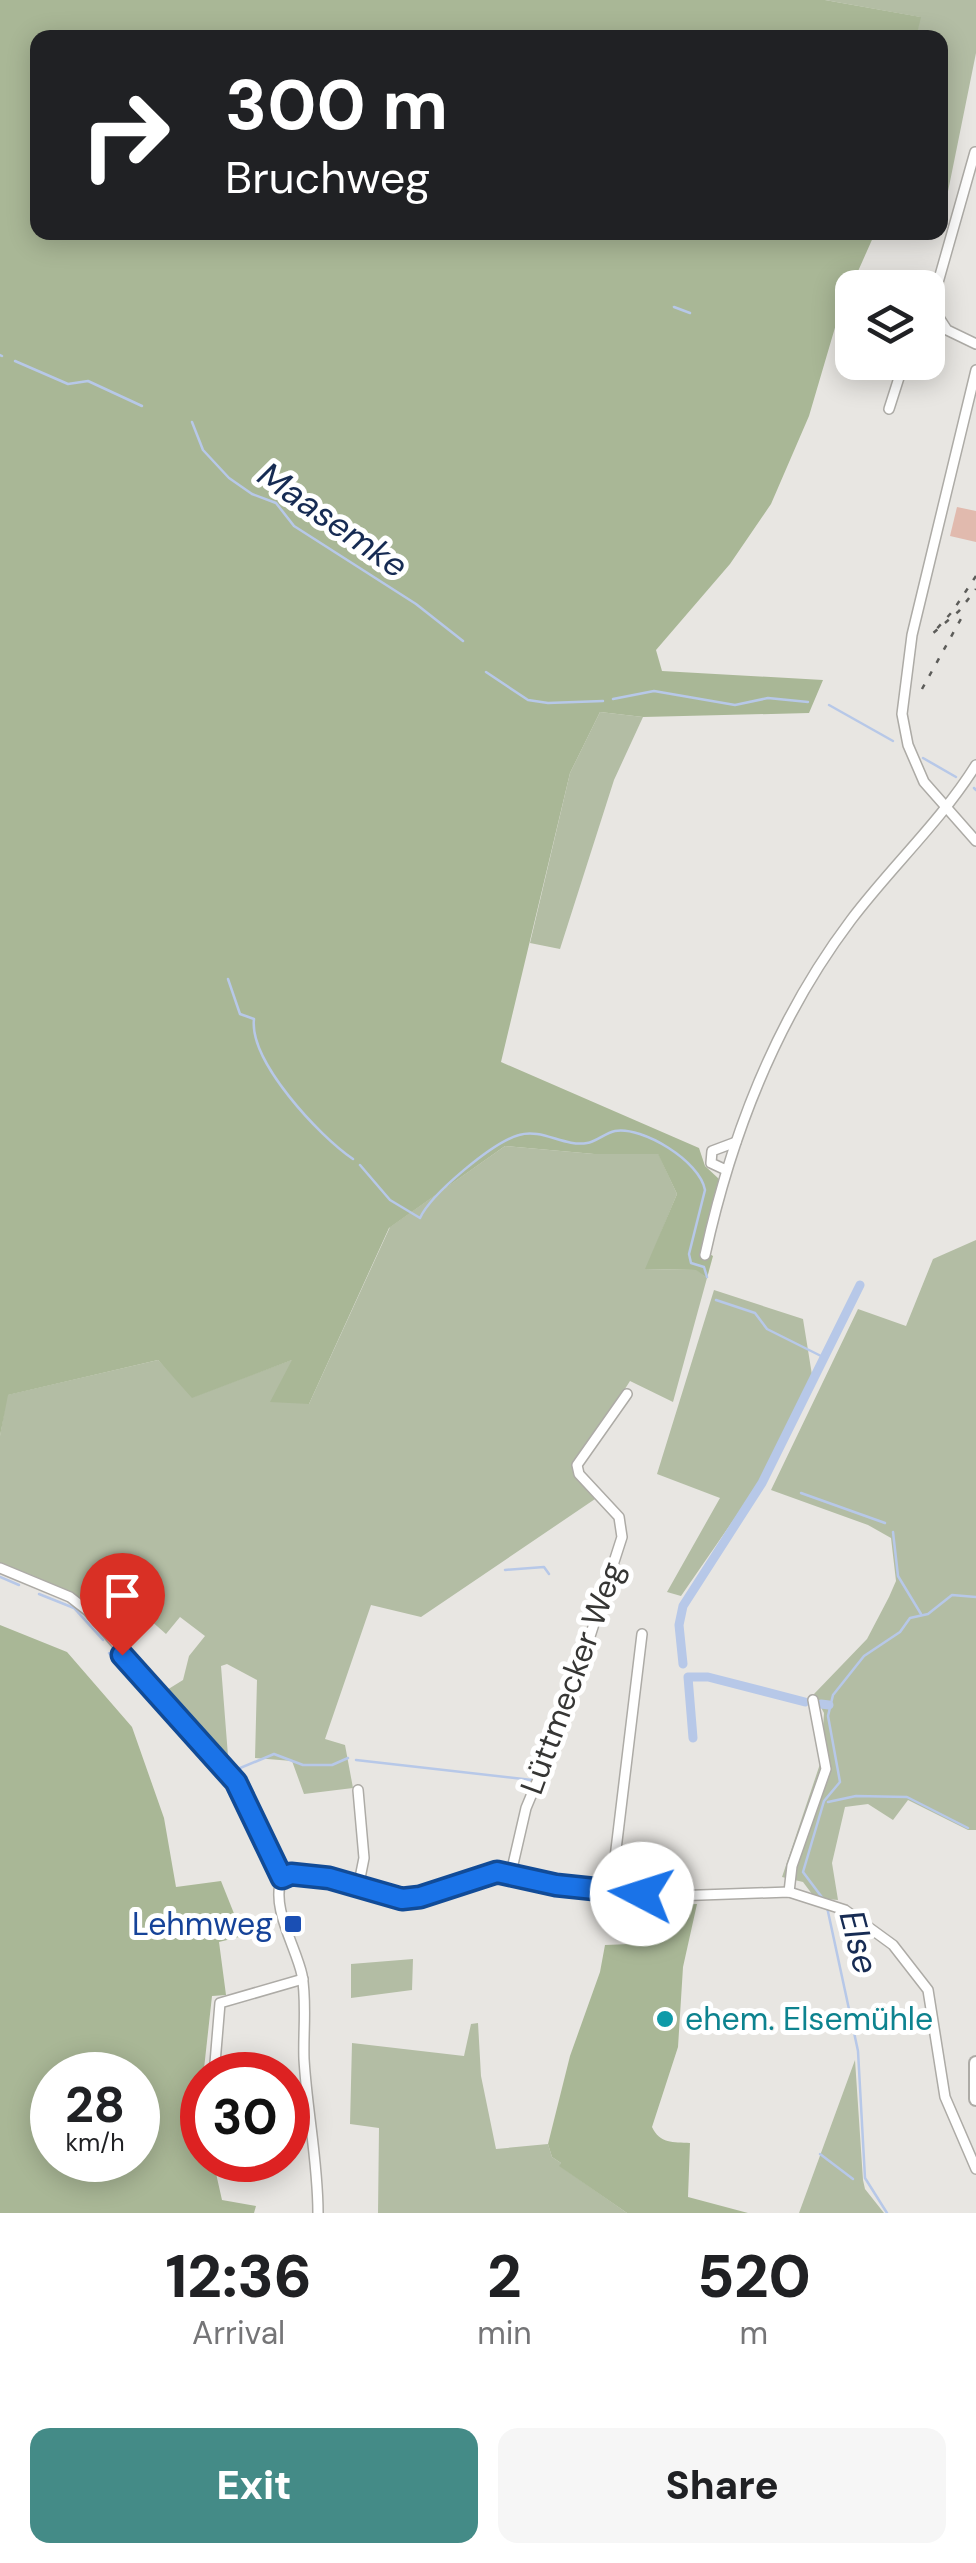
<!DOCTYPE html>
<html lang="en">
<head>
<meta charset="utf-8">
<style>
	:root { --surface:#fff; --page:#f6f6f6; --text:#202124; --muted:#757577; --accent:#448b87 }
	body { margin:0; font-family:"DM Sans",sans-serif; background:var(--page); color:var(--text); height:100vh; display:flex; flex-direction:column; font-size:38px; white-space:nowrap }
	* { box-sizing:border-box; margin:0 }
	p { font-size:32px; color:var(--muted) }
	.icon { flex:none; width:55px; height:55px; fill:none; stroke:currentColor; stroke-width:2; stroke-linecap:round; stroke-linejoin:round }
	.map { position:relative; height:2213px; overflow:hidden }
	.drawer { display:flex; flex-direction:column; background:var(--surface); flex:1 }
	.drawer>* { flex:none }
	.hud { position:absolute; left:30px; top:30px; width:918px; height:210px; border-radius:20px; box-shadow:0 5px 25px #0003; background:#202124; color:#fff; overflow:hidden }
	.controls { position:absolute; left:835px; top:270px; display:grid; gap:20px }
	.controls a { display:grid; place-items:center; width:110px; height:110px; border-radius:20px; background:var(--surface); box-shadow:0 5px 25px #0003; font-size:50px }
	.speed { position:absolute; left:30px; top:2052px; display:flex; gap:20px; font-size:50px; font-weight:700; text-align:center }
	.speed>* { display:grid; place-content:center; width:130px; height:130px; border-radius:50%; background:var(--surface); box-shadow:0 5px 25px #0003; line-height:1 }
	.speed small { font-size:25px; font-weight:400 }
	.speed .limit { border:15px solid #d22; background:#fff; color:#111 }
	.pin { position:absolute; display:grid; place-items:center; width:85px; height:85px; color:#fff; margin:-102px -42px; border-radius:50% 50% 50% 0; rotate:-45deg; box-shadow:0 0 10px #0007 }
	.pin .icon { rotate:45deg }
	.me { position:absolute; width:110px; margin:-55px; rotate:275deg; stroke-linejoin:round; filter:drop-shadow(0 0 8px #0008) }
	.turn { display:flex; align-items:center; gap:35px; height:210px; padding:0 30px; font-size:45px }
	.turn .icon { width:130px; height:130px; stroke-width:2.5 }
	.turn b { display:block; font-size:70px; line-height:85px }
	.eta { display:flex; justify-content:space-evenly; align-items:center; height:170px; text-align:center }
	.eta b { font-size:60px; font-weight:800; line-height:70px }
	.primary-button { display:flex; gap:20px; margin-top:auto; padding:20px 30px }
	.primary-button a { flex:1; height:115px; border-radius:20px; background:var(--accent); color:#fff; font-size:40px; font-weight:800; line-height:115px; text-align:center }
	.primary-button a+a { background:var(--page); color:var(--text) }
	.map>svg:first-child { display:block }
	.green { fill:#b3bda4 }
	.forest { fill:#a9b796; fill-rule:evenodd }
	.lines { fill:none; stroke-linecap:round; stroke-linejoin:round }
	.stream { stroke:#b7c8e8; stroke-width:2.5 }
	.canal { stroke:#b7c8e8; stroke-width:9 }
	.building { fill:#e1baae }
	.street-casing { stroke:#adaba6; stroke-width:12 }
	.secondary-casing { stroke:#adaba6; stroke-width:16 }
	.street { stroke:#fff; stroke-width:9 }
	.secondary { stroke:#fff; stroke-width:12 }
	.rail { stroke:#5c5c59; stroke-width:2.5; stroke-dasharray:5 10; stroke-linecap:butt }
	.route-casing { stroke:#114b97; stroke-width:25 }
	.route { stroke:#1a73e8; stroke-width:18 }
	.transit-dot { fill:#1a4fb4; stroke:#fff; stroke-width:4 }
	.culture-dot { fill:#0f9aa8; stroke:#fff; stroke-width:4 }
	.labels { text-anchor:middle; stroke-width:10; stroke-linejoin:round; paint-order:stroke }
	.street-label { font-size:32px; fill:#363634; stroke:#fff }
	.transit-label { font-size:32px; fill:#164399; stroke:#fff; text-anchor:end }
	.culture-label { font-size:32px; fill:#0d838f; stroke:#fff; text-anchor:start }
	.water-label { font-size:35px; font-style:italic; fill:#162b53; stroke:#fff }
</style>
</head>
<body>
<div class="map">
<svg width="976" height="2213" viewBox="0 0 976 2213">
	<rect width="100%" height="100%" fill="#e8e6e2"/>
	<g class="green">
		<path d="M976,0V53L940,231V38L916,37L920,17L825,0Z"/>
		<path d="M600,712L643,717L614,780L560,949L530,943L570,773Z"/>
		<path d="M505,1146L594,1154L658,1153L677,1194L646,1269L697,1270L707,1278L673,1402L630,1381L574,1469L598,1497L421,1617L371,1605L325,1739L345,1745L353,1788L304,1794L292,1761L255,1758L257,1680L227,1664L221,1666L228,1756L218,1757L162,1693L183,1680L189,1656L205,1636L180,1617L166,1634L123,1596L110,1604L106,1600L86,1605L34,1576L0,1564V1436L7,1395L158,1360L193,1397L294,1359L309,1404L390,1227Z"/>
		<path d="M976,1240V1830H968L908,1800L893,1820L868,1804L845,1807L832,1863L838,1900L815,1898L803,1882L782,1877L821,1761L824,1713L814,1694L867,1639L889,1597L896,1581L891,1538L868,1525L771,1490L858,1309L906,1326L933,1259Z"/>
		<path d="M714,1290L803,1319L812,1375L761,1480L681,1596L667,1592L720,1498L657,1474Z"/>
		<path d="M413,1959L412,1990L351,1998V1964Z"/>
		<path d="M478,2023L481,2076L496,2149L548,2144L552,2157L561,2163L560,2166L627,2213H378L379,2128L350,2124L352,2043L464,2056L471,2024Z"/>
		<path d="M855,2060L863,2180L865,2189L884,2213H799Z"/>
	</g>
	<g class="forest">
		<path d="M0,0H825L921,17L916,38H38V232L875,233L839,314L809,416L771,504L730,564L656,650L662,671L823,680L809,713L643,717L600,712L570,773L501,1062L699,1148L705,1166L719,1179L701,1249L713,1256L707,1278L696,1270L645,1269L677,1194L658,1154H594L505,1146L389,1228L309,1404L270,1402L292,1360L192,1398L158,1360L8,1395L0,1436Z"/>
		<path d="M0,1625L67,1652L132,1727L164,1818L176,1887L221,1881L243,1936L219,1942L226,1995L212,1996L200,2105L202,2160H213L222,2200L256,2206L254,2213H0ZM52,2075H138V2160H52Z"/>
		<path d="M697,1904L683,1967L678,2047L652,2127C660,2144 673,2142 690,2143L688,2197L748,2213H627L559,2166L561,2163L552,2157L548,2144L570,2056L600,1972L605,1945L655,1943L670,1905Z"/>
	</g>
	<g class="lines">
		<g class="stream">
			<path d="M674,307L690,313"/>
			<path d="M0,355L2,356"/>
			<path d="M15,361L68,384L88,381L142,406"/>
			<path d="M192,422L203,450L229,478L252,494L276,503L294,526L416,604L463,641"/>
			<path d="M486,672L528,700L548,703L603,701"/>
			<path d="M613,699L654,691L735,705L768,698L808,702"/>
			<path d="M829,705L893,741"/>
			<path d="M923,758L956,777"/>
			<path d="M974,788L976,790"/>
			<path d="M228,979L240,1014L254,1019C249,1061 319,1136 353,1159"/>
			<path d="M360,1165L390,1200L420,1218C431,1194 493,1142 519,1135C542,1128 564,1147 587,1143C596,1142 605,1133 615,1131C642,1126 700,1161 705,1190L689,1254L691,1263L704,1267L707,1277"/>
			<path d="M716,1300L755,1313L767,1329L825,1358"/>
			<path d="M801,1493L885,1523"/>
			<path d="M893,1532L898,1576L921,1614"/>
			<path d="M505,1570L544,1567L549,1574"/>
			<path d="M0,1577L19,1585"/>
			<path d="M39,1594L74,1608L103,1640"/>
			<path d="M579,1643H583"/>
			<path d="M109,1653L151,1694L209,1764"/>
			<path d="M356,1760L532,1780L565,1699"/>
			<path d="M233,1771L274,1754L303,1765H332L348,1758"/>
			<path d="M828,1802L856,1796L907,1797L968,1828"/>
			<path d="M824,1900L803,1872L824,1801L840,1782L828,1716L833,1695L864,1656L900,1632L910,1618L928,1614L952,1595L976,1597"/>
			<path d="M827,1907L858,2051L865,2178L887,2213"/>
			<path d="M820,2154L853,2179"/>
		</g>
		<g class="canal">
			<path d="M683,1664L679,1625L683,1606L762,1483L860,1285"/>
			<path d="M821,1704L829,1705"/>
			<path d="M693,1738L688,1677H708L805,1702"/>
		</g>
	</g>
	<path class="building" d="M957,507L976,511V542L950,536Z"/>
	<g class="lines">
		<defs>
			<g id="street">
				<path d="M975,152L935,293L936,313L947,330L976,344"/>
				<path d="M976,370L912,635L902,714L908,745L924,782L976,841"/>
				<path d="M889,409L904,362"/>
				<path d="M726,1170L711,1163L712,1151L736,1142"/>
				<path d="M705,1255C731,1136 777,1018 851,920C891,867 941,821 976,765"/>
				<path d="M0,1568L70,1597L88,1611L236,1782L282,1878C270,1906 296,1947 302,1975C307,2002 303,2032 304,2059C307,2111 318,2161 318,2213"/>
				<path d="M358,1790L364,1858L358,1888"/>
				<path d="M511,1873L526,1808L564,1717L622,1537L619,1517L579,1474L577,1465L627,1394"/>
				<path d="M282,1878L291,1874L329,1878L401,1899L420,1897L468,1878L497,1872L556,1885L673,1896L789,1892L845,1910L893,1945L928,1990L945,2097L976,2169"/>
				<path d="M611,1891L642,1634"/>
				<path d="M789,1892L792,1866L826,1769L813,1700"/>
				<path d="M214,2075L220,2003L303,1979"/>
			</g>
			<path id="secondary" d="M976,2063V2099"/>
		</defs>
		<use href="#street" class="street-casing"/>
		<use href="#secondary" class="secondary-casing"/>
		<use href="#street" class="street"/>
		<use href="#secondary" class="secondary"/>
		<g class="rail">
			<path d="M976,576L952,612L932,634L959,611L976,589"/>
			<path d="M922,689L962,617"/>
		</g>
	</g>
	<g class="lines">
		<defs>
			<path id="route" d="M122,1655L236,1782L282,1878L291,1874L329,1878L402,1899L420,1897L497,1872L556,1885L642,1894"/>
		</defs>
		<use href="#route" class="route-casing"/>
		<use href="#route" class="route"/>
	</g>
	<rect class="transit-dot" x="283" y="1914" width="20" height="20" rx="5"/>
	<circle class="culture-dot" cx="665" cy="2019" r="10"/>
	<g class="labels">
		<g class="street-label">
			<text transform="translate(572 1678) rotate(-70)" y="11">Lüttmecker Weg</text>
		</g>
		<g class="transit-label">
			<text x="273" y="1935">Lehmweg</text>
		</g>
		<g class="culture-label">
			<text x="685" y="2030">ehem. Elsemühle</text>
		</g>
		<g class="water-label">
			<text transform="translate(333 520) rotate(35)" y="12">Maasemke</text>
			<text transform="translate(859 1942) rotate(75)" y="12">Else</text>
		</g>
	</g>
</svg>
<div class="controls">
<a><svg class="icon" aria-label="layers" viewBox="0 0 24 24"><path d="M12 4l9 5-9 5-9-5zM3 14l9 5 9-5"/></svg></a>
</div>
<div class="speed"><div>28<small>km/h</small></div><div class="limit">30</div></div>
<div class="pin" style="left:122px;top:1655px;background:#d93025"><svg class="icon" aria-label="arrive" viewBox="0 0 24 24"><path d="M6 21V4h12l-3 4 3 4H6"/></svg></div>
<svg class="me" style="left:642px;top:1894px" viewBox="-20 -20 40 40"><circle r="19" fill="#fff"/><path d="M0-13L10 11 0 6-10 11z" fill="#1a73e8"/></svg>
<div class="hud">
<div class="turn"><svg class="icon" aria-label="right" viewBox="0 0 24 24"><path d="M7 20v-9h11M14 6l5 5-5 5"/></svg><div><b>300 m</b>Bruchweg</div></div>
</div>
</div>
<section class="drawer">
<div class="eta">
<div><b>12:36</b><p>Arrival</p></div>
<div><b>2</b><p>min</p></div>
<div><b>520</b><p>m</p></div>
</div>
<div class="primary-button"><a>Exit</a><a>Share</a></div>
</section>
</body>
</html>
